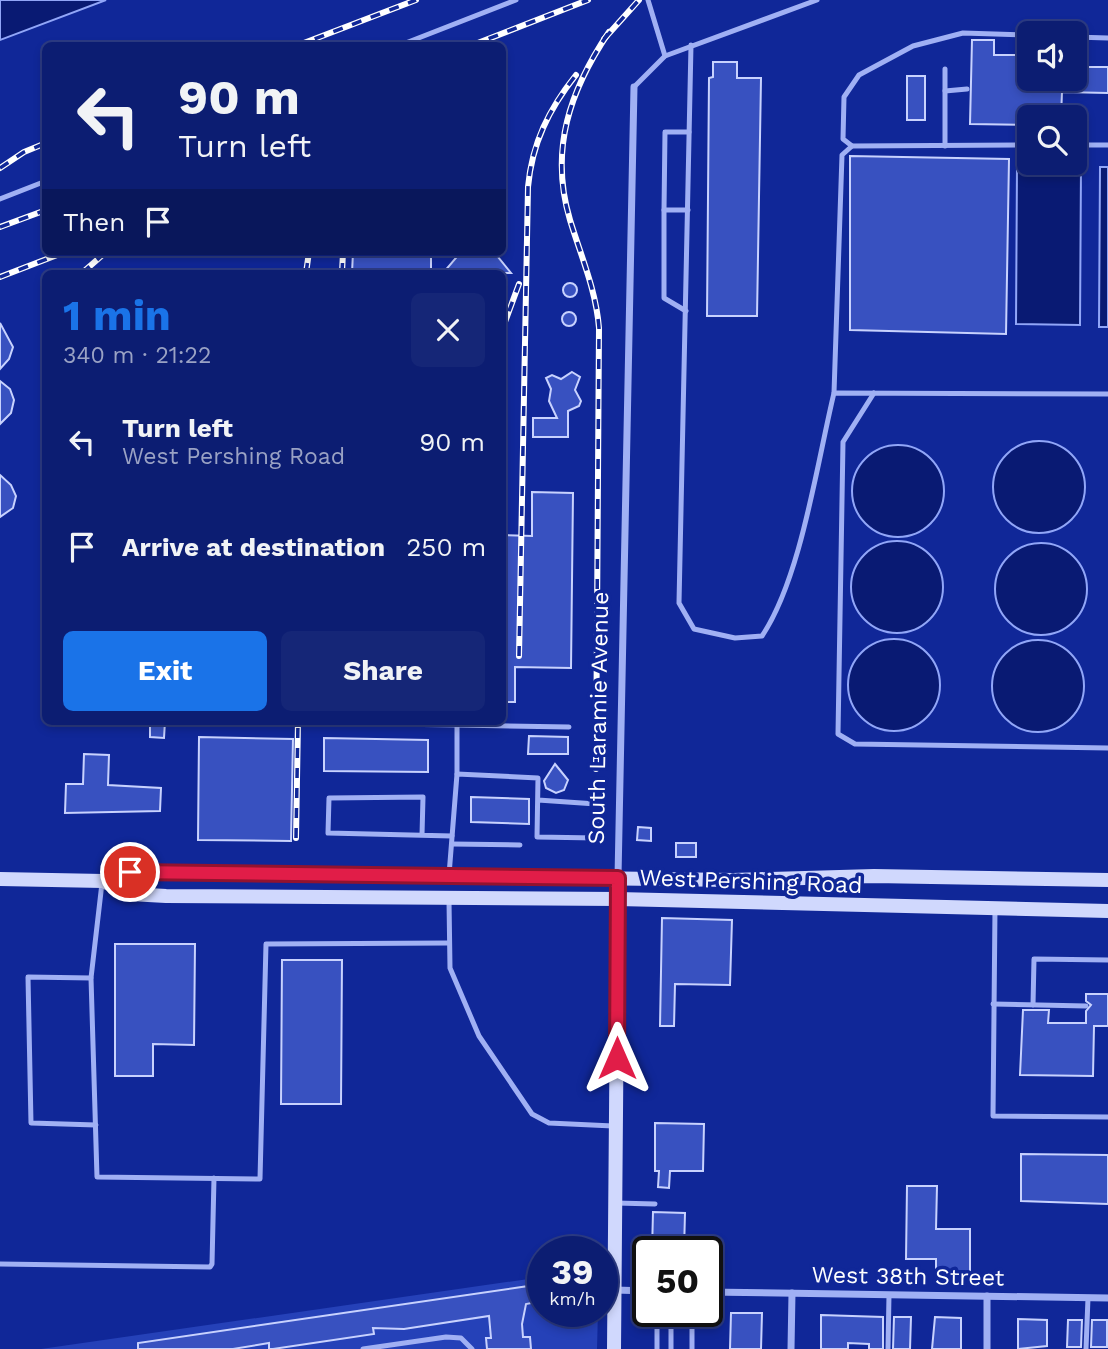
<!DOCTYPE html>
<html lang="en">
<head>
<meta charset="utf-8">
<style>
	:root { --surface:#0c1d72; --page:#152677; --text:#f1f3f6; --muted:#9aa2c4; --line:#2c3b84; --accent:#1a73e8 }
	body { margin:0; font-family:"Work Sans",sans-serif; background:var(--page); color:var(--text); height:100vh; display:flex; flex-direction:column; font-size:26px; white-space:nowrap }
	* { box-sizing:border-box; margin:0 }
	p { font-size:23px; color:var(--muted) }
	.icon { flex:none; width:38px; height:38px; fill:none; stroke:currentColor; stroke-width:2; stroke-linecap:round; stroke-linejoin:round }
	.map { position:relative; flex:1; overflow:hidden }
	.panel { position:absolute; left:42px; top:270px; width:464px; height:455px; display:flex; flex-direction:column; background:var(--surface); border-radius:10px; box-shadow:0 4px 10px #0003,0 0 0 2px var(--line) }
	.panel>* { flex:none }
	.guide { position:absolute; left:42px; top:42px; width:464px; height:214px; border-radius:10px; box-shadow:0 4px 10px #0003,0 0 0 2px var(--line); background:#0c1d72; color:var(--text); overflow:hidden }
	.fabs { position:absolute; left:1017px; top:21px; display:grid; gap:14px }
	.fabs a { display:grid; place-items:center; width:70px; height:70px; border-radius:10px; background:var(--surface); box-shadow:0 4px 10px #0003,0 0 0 2px var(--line); font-size:35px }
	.speed { position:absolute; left:527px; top:1236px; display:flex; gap:14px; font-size:35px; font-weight:700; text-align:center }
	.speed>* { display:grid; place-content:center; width:91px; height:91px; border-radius:50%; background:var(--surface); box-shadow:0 4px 10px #0003,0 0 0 2px var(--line); line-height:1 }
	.speed small { font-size:18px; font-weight:400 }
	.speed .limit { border:4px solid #111; border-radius:10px; background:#fff; color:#111 }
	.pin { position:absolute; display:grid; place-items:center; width:60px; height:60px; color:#fff; margin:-30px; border:4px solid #fff; border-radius:50%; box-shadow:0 2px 7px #0007 }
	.me { position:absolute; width:77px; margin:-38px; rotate:0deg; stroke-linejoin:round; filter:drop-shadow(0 0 5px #0008) }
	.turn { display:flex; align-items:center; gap:24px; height:147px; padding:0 21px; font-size:32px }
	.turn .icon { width:91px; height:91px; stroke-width:2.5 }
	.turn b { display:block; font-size:49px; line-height:60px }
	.then { display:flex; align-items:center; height:66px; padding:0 21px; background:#0003; gap:14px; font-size:26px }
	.round { display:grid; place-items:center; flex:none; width:74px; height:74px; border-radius:10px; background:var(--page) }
	.summary { display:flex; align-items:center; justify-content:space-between; height:119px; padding:0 21px }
	h1 { font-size:42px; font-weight:700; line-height:52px; color:var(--accent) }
	.primary-button { display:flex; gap:14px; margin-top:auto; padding:14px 21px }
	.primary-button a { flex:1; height:80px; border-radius:10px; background:var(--accent); color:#fff; font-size:28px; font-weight:700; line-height:80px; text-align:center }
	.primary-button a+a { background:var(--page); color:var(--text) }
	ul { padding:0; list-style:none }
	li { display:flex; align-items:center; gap:21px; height:105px; padding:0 21px }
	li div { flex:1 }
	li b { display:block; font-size:26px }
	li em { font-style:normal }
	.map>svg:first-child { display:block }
	.green { fill:#2541b8 }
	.water { fill:#091a73; stroke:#91a6f8; stroke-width:2 }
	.building { fill:#3851c0; stroke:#c8d2fe; stroke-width:2 }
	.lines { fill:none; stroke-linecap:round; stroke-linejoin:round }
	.lane { stroke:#a0b0f4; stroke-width:5 }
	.street { stroke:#a0b0f4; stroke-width:7 }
	.secondary { stroke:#d0d8fd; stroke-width:14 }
	.rail-casing { stroke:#fff; stroke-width:6 }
	.rail { stroke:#102798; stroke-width:3.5; stroke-dasharray:10; stroke-linecap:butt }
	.route-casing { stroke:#92132f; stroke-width:18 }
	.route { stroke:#e11d48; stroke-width:12 }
	.labels { text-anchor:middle; stroke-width:7; stroke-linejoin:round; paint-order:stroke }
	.street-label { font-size:23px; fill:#fff; stroke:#102798 }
</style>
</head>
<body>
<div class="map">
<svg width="1108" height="1349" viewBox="0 0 1108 1349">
	<rect width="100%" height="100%" fill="#102798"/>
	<path class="green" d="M542,1277V1311H598L597,1349H41Z"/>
	<g class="water">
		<path d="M0,0H106L0,40Z"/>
		<path d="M1017,165H1081L1080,325L1016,324Z"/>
		<path d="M1100,167H1108V327H1099Z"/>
		<circle cx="1039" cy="487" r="46"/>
		<circle cx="898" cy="491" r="46"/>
		<circle cx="897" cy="587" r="46"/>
		<circle cx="1041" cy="589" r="46"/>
		<circle cx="894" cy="685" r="46"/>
		<circle cx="1038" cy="686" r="46"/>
	</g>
	<g class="building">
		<path d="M972,40H994V55H1029V79H1074V67H1108V93L1062,92L1061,117H1029V125L970,124Z"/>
		<path d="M713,62H737V78H761L757,316H707L709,78L713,77Z"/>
		<rect x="907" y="76" width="18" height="44"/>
		<path d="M850,156L1009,159L1006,334L850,330Z"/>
		<path d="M353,252H431V273H352Z"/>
		<path d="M461,252H494L511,273H443Z"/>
		<circle cx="570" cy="290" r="7"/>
		<circle cx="569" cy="319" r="7"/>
		<path d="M0,323L13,347L9,359L0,369Z"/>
		<path d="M572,372L580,377L575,390L581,401L579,406L568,411V437H533V418H557L549,401L551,389L546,378L552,375L561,379Z"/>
		<path d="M0,381L10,389L14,400L11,413L0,424Z"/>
		<path d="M0,475L11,485L16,496L13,508L0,517Z"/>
		<path d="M532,492L573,493L571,668L515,667V702H502V535L532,536Z"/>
		<path d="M150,721H165L164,738L150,737Z"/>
		<path d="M529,736L568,737V754H528Z"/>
		<path d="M199,737L293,739L291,841L198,840Z"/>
		<path d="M324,738L428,740V772L324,771Z"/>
		<path d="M84,754L109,755L108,785L161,788L160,811L65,813L66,784H83Z"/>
		<path d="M555,764L568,780L564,790L556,793L546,788L544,781Z"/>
		<path d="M471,797L529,799V824L471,822Z"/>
		<path d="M638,827L651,828V841L637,840Z"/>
		<rect x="676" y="843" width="20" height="14"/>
		<path d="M662,918L732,920L730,985L675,984L674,1026H660Z"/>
		<path d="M115,944H195L194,1045L153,1044V1076H115Z"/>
		<path d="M282,960H342L341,1104H281Z"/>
		<path d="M1086,994H1108V1026H1094L1093,1076L1020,1075L1023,1010H1049L1048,1023H1086V1011L1091,1005L1086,1001Z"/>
		<path d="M655,1123L704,1124L703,1171H670L669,1188L658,1187L659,1171H655Z"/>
		<path d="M1021,1154L1108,1155V1204L1021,1201Z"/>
		<path d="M907,1186H937L936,1229H970V1275H936V1259H906Z"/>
		<path d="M653,1212L685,1213L684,1251H652Z"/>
		<path d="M542,1284V1301L526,1304L522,1324L523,1337H530L531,1349H487L486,1338H491L489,1316L404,1329L373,1328L374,1334L273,1349H269V1343L233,1349H138V1343Z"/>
		<path d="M731,1313H762L761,1349H730Z"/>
		<path d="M821,1315L883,1317V1349H869V1344L848,1343V1349H821Z"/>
		<path d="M894,1317H911L910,1349H893Z"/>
		<path d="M935,1317L961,1318V1349H932Z"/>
		<path d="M1018,1319L1047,1320V1346L1018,1349Z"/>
		<path d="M1068,1320H1082L1081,1347H1067Z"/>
		<path d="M1092,1320H1107V1347H1091Z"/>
	</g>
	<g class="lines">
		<g class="lane">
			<path d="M648,0L665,56"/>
			<path d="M1074,37L1108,38"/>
			<path d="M691,45L679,603L694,629L735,638L762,636C801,578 817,463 834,393L1108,394"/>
			<path d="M398,46L516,0"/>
			<path d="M634,87L665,56L817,0"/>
			<path d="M945,91L967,89"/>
			<path d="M1074,145H1108"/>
			<path d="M852,146L843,139L844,97L859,75L913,46L963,33L1029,35"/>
			<path d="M945,146V69"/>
			<path d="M0,199L46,181"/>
			<path d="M664,210V298L686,311"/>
			<path d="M688,210H664L665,132H689"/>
			<path d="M834,393L842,155L852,146L1029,145"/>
			<path d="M874,393L843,442L838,734L855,744L1108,748"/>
			<path d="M320,723L457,725V774"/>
			<path d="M457,725L569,727"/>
			<path d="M422,835L423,797L329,798L328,833L452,836"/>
			<path d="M452,844L520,845"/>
			<path d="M449,875L457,774L538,778L537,837L596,838V804L538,800"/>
			<path d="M102,883L91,978L97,1177L260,1179L266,944L449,943"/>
			<path d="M449,901L450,968L479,1036L532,1114L549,1123L613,1126"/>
			<path d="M995,909L993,1116L1108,1117"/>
			<path d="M91,978L28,977L31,1123L96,1125"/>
			<path d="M993,1004L1086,1006"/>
			<path d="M1033,1005L1034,959L1108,960"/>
			<path d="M616,1203L655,1204"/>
			<path d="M0,1264L210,1267L212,1264L214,1178"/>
			<path d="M363,1349L446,1337L461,1338L472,1349"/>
			<path d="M657,1349V1321L671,1322V1349"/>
			<path d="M692,1349V1311"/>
			<path d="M888,1349L889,1295"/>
			<path d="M1086,1349L1088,1298"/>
		</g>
		<g class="street">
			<path d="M618,877L634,87"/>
			<path d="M615,1290L648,1291"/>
			<path d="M707,1292L1108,1298"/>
			<path d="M791,1349L792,1293"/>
			<path d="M987,1349V1296"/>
		</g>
		<g class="secondary">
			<path d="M0,879L103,881L130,872L733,880L874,876L1108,880"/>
			<path d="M103,881L130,894L166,896L618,899L1108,911"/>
			<path d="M614,1349L618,878"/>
		</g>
		<defs>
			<g id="rail">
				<path d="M604,39L639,0"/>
				<path d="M296,46L416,0"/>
				<path d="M470,46L588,0"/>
				<path d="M0,168L24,152L46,143"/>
				<path d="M0,227L46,210"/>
				<path d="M82,273L106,252"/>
				<path d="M306,273L309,252"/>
				<path d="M342,273L343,252"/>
				<path d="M0,277L65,252"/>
				<path d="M502,330L519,284"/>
				<path d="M46,350V385"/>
				<path d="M519,656L528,187C532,143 549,109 576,75"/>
				<path d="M596,769L599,328C596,290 581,256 570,220C549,150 570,90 609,32"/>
				<path d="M296,838L298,721"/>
			</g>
		</defs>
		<use href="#rail" class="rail-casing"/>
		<use href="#rail" class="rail"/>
	</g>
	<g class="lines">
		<defs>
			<path id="route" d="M130,872L618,878L617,1058"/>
		</defs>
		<use href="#route" class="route-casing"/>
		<use href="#route" class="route"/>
	</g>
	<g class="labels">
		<g class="street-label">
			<text transform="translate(598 718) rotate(-89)" y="8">South Laramie Avenue</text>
			<text transform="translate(751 881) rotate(2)" y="8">West Pershing Road</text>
			<text transform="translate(908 1276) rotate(1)" y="8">West 38th Street</text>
		</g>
	</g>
</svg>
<div class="fabs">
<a><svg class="icon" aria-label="sound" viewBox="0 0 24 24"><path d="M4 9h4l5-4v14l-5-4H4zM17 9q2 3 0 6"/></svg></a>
<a><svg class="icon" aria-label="search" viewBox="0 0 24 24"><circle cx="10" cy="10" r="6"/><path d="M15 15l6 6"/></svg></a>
</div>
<div class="speed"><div>39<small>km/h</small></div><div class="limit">50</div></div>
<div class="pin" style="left:130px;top:872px;background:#d93025"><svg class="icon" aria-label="arrive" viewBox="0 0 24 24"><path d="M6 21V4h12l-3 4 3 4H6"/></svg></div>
<svg class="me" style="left:617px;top:1058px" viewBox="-20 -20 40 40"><path d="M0-17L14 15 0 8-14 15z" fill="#e11d48" stroke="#fff" stroke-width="4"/></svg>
<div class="guide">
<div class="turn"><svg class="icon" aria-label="left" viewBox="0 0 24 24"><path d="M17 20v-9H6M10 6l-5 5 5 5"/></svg><div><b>90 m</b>Turn left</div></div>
<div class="then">Then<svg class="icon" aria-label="arrive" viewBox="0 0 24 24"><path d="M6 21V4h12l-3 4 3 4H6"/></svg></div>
</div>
<section class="panel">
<div class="summary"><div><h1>1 min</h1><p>340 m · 21:22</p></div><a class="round"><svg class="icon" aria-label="close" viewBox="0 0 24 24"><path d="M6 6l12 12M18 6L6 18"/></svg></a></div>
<ul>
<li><svg class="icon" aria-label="left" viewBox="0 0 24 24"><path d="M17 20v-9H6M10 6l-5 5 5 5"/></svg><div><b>Turn left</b><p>West Pershing Road</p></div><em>90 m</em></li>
<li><svg class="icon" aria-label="arrive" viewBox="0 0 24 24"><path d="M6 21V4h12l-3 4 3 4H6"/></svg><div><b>Arrive at destination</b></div><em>250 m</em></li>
</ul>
<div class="primary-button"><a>Exit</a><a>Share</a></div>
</section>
</div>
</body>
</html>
